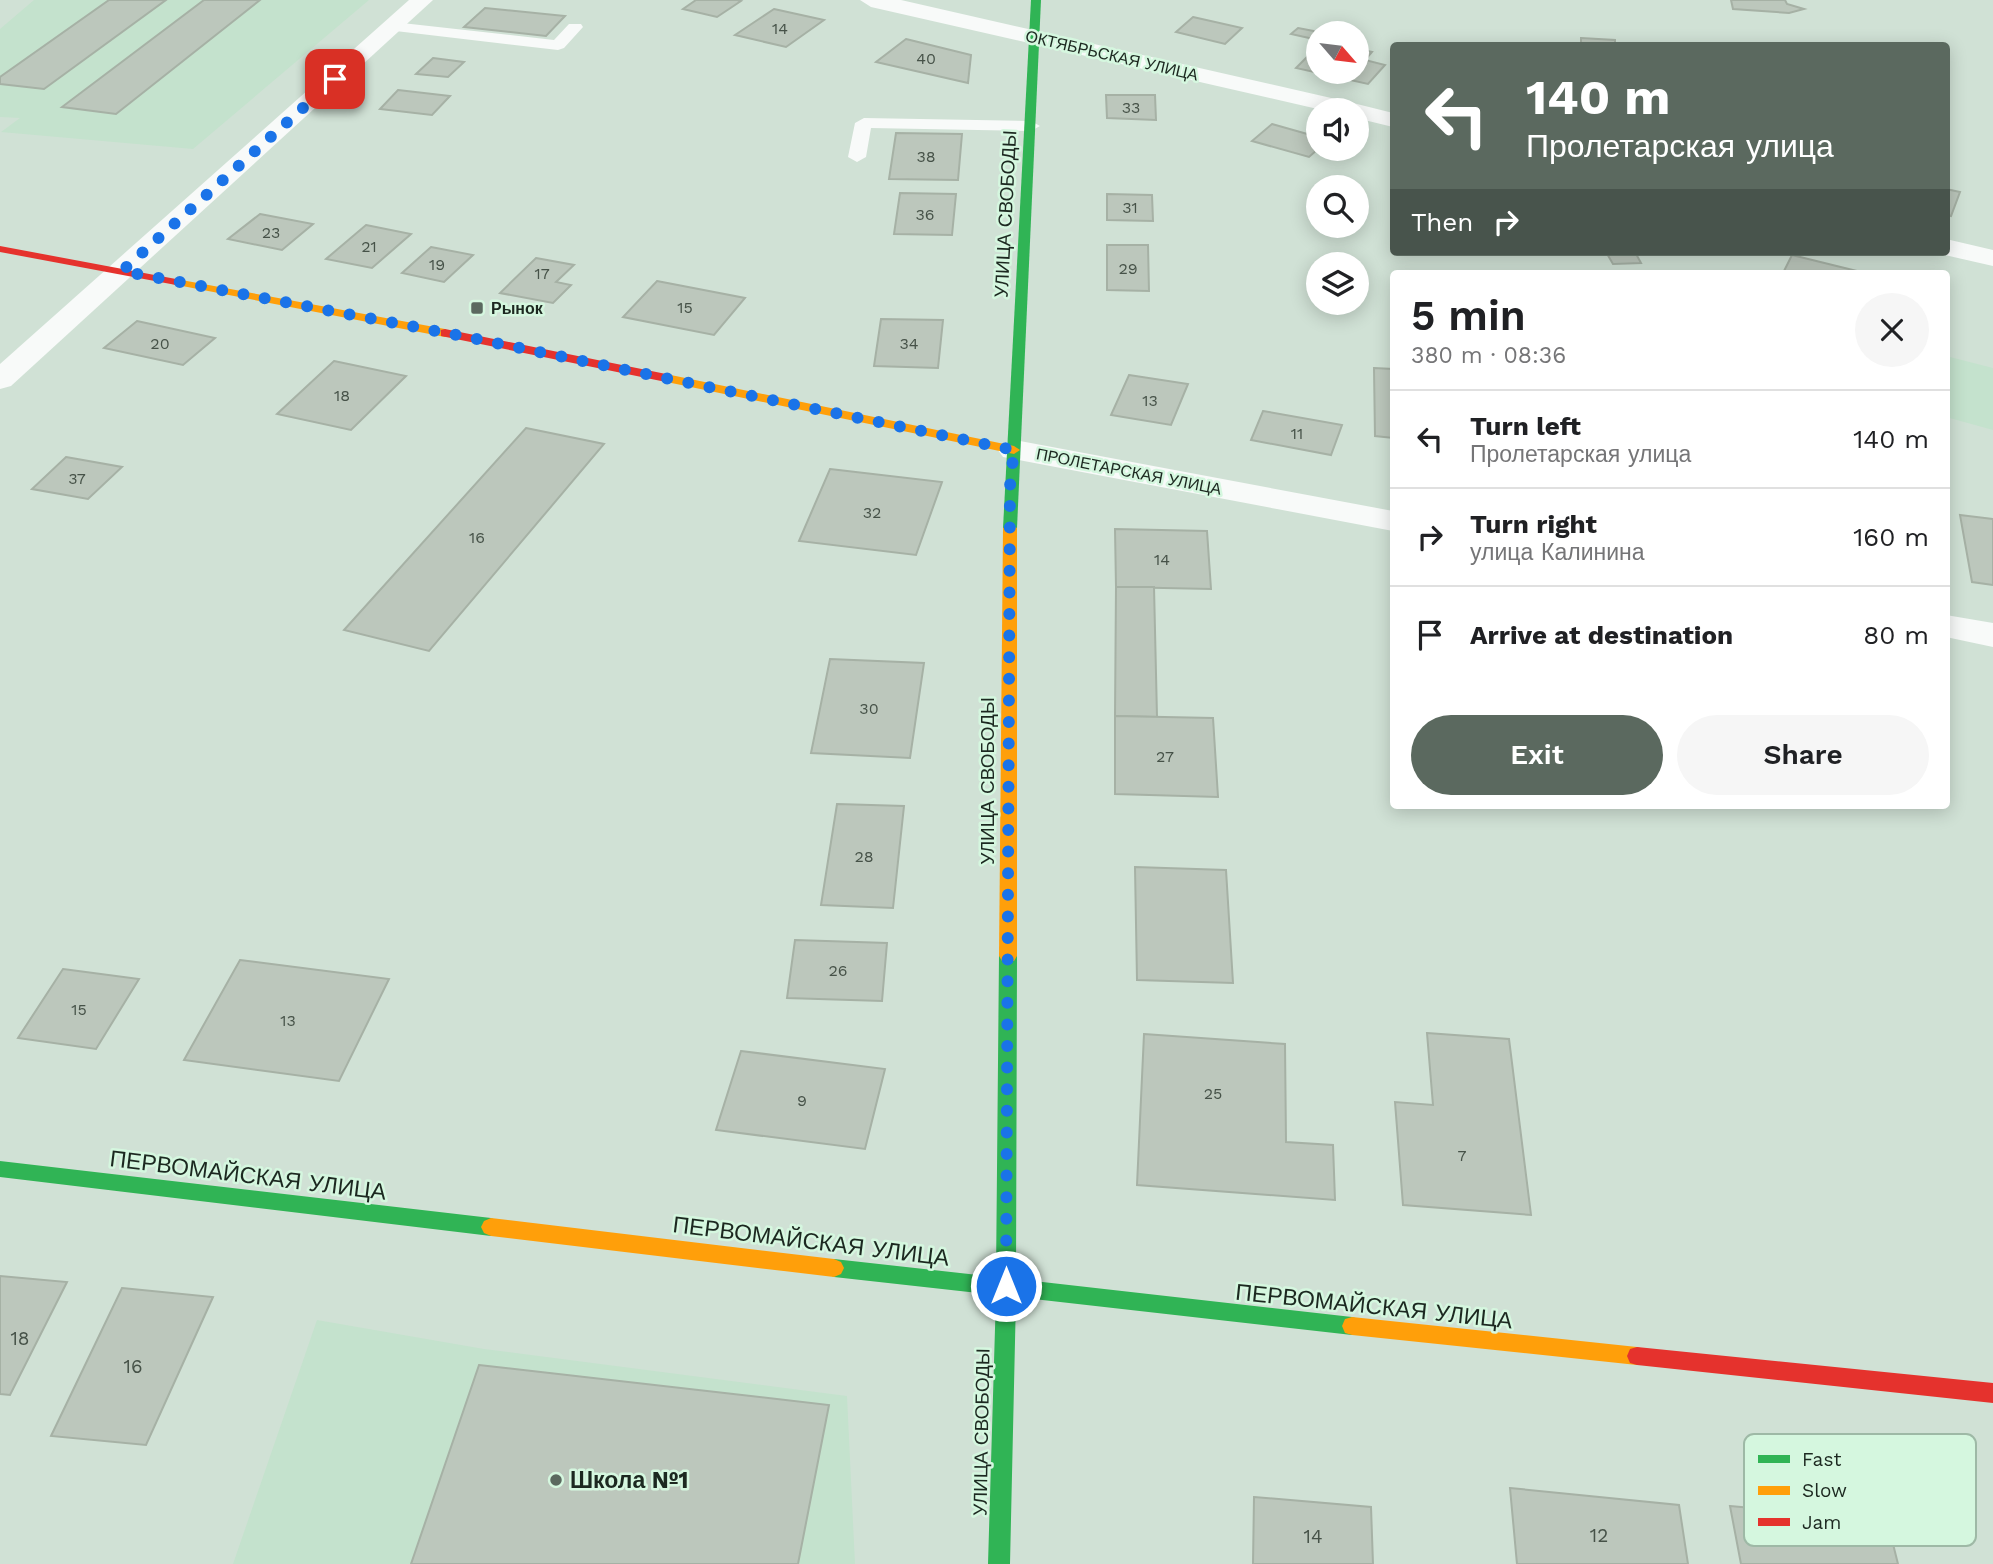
<!DOCTYPE html>
<html lang="en">
<head>
<meta charset="utf-8">
<style>
	:root { --surface:#fff; --page:#f6f6f6; --text:#202124; --muted:#757577; --line:#e0e0e0; --accent:#5b695f }
	body { margin:0; font-family:"Work Sans",sans-serif; background:var(--page); color:var(--text); height:100vh; display:flex; flex-direction:column; font-size:26px; white-space:nowrap }
	* { box-sizing:border-box; margin:0 }
	p { font-size:23px; color:var(--muted) }
	.icon { flex:none; width:38px; height:38px; fill:none; stroke:currentColor; stroke-width:2; stroke-linecap:round; stroke-linejoin:round }
	.map { position:relative; flex:1; overflow:hidden }
	.panel { position:absolute; left:1390px; top:270px; width:560px; height:539px; display:flex; flex-direction:column; background:var(--surface); border-radius:7px; box-shadow:0 4px 18px #0003 }
	.panel>* { flex:none }
	.guide { position:absolute; left:1390px; top:42px; width:560px; height:214px; border-radius:7px; box-shadow:0 4px 18px #0003; background:#5b695f; color:#fff; overflow:hidden }
	.needle { width:46px; rotate:118deg }
	.buttons { position:absolute; left:1306px; top:21px; display:grid; gap:14px }
	.buttons a { display:grid; place-items:center; width:63px; height:63px; border-radius:50%; background:var(--surface); box-shadow:0 4px 18px #0003; font-size:35px }
	.pin { position:absolute; display:grid; place-items:center; width:60px; height:60px; color:#fff; margin:-30px; border-radius:14px; box-shadow:0 4px 10px #0006 }
	.me { position:absolute; width:77px; margin:-38px; rotate:0deg; stroke-linejoin:round; filter:drop-shadow(0 0 5px #0008) }
	.turn { display:flex; align-items:center; gap:24px; height:147px; padding:0 21px; font-size:32px }
	.turn .icon { width:91px; height:91px; stroke-width:2.5 }
	.turn b { display:block; font-size:49px; line-height:60px }
	.then { display:flex; align-items:center; height:66px; padding:0 21px; background:#0003; gap:14px; font-size:26px }
	.round { display:grid; place-items:center; flex:none; width:74px; height:74px; border-radius:37px; background:var(--page) }
	.headline { display:flex; align-items:center; justify-content:space-between; height:119px; padding:0 21px }
	h1 { font-size:42px; font-weight:600; line-height:52px }
	.action { display:flex; gap:14px; margin-top:auto; padding:14px 21px }
	.action a { flex:1; height:80px; border-radius:42px; background:var(--accent); color:#fff; font-size:28px; font-weight:600; line-height:80px; text-align:center }
	.action a+a { background:var(--page); color:var(--text) }
	ul { padding:0; list-style:none }
	li { display:flex; align-items:center; gap:21px; height:98px; padding:0 21px; border-top:2px solid var(--line) }
	li div { flex:1 }
	li b { display:block; font-size:26px }
	li em { font-style:normal }
	.map>svg:first-child { display:block }
	.built { fill:#c4e2cd }
	.building { fill:#bcc7bc; stroke:#a6b1a5; stroke-width:2 }
	.lines { fill:none; stroke-linecap:round; stroke-linejoin:round }
	.lane { fill:#f8faf9; fill-rule:evenodd }
	.street { fill:#f8faf9; fill-rule:evenodd }
	.fast { fill:#30b455; fill-rule:evenodd }
	.slow { fill:#ff9f0a; fill-rule:evenodd }
	.jam { fill:#e5322d; fill-rule:evenodd }
	.route { stroke:#1a73e8; stroke-width:12; stroke-dasharray:0 21.6 }
	.poi-dot { fill:#5b695f; stroke:#d5f7df; stroke-width:2.5 }
	.labels { text-anchor:middle; stroke-width:5; stroke-linejoin:round; paint-order:stroke }
	.number-label { font-size:16px; fill:#465248 }
	.far-street-label { font-size:16px; fill:#1c2820; stroke:#d5f7df }
	.far-poi-label { font-size:16px; font-weight:bold; fill:#1c2820; stroke:#d5f7df; text-anchor:start }
	.street-label { font-size:19px; fill:#1c2820; stroke:#d5f7df }
	.near-number-label { font-size:19px; fill:#465248 }
	.near-street-label { font-size:23px; fill:#1c2820; stroke:#d5f7df }
	.near-poi-label { font-size:23px; font-weight:bold; fill:#1c2820; stroke:#d5f7df; text-anchor:start }
	.key { fill:#d5f7df; stroke:#9eb9a6; stroke-width:2 }
	.key-label { font-size:19px; fill:#1c2820 }
</style>
</head>
<body>
<div class="map">
<svg width="1993" height="1564" viewBox="0 0 1993 1564">
	<rect width="100%" height="100%" fill="#d0e1d5"/>
	<g class="built">
		<path d="M34,0H369L193,149L1,132L20,118L0,117V29Z"/>
		<path d="M1946,356L1993,368V430L1946,417Z"/>
		<path d="M317,1320L484,1349L847,1396L855,1564H233Z"/>
	</g>
	<g class="building">
		<path d="M109,0H166L44,89L0,84V77Z"/>
		<path d="M204,0H260L116,114L62,107Z"/>
		<path d="M696,0H737L741,1L717,17L683,9Z"/>
		<path d="M1731,0H1785L1787,4L1804,9L1789,13L1733,9Z"/>
		<path d="M485,8L565,16L546,36L464,27Z"/>
		<path d="M774,9L824,20L786,47L735,35Z"/>
		<path d="M1193,17L1242,28L1225,44L1176,32Z"/>
		<path d="M1298,28L1324,33H1318V40L1291,34Z"/>
		<path d="M1581,38L1615,40V46H1581Z"/>
		<path d="M906,39L971,55L968,83L876,62Z"/>
		<path d="M1318,46V72H1356V49L1372,52L1365,60L1385,65L1368,84L1296,68Z"/>
		<path d="M433,58L464,62L448,77L416,74Z"/>
		<path d="M398,90L450,96L432,115L380,109Z"/>
		<path d="M1106,95H1155L1156,120L1107,118Z"/>
		<path d="M1272,124L1318,137V149L1309,157L1252,141Z"/>
		<path d="M896,133L962,134L958,180L889,179Z"/>
		<path d="M1946,189L1960,192L1951,216L1946,215Z"/>
		<path d="M900,193L956,194L952,235L894,234Z"/>
		<path d="M1107,194L1152,195L1153,221L1107,220Z"/>
		<path d="M260,214L313,224L282,250L228,239Z"/>
		<path d="M366,225L411,234L372,268L326,259Z"/>
		<path d="M1107,245H1148L1149,291L1107,290Z"/>
		<path d="M431,247L473,255L444,282L402,273Z"/>
		<path d="M1606,252H1635L1641,263L1613,264Z"/>
		<path d="M1792,255L1865,273H1783Z"/>
		<path d="M536,258L574,265L556,282L571,285L553,303L500,293Z"/>
		<path d="M657,281L745,298L714,335L623,317Z"/>
		<path d="M881,319L943,320L938,368L874,366Z"/>
		<path d="M137,321L215,338L183,365L104,348Z"/>
		<path d="M334,361L406,376L351,430L277,414Z"/>
		<path d="M1374,368L1393,369V438L1375,436Z"/>
		<path d="M1129,375L1188,384L1171,425L1111,415Z"/>
		<path d="M1263,411L1342,425L1331,455L1251,440Z"/>
		<path d="M526,428L604,444L429,651L344,630Z"/>
		<path d="M66,457L122,467L88,499L32,489Z"/>
		<path d="M830,469L942,482L916,555L799,541Z"/>
		<path d="M1960,515L1993,519V585L1972,582Z"/>
		<path d="M1115,529L1207,531L1211,589L1116,587Z"/>
		<path d="M1116,587H1154L1157,717L1115,716Z"/>
		<path d="M830,659L924,663L910,758L811,753Z"/>
		<path d="M1115,716L1213,718L1218,797L1115,794Z"/>
		<path d="M837,804L904,806L893,908L821,905Z"/>
		<path d="M1135,867L1226,870L1233,983L1137,980Z"/>
		<path d="M795,940L887,943L882,1001L787,998Z"/>
		<path d="M240,960L389,979L339,1081L184,1060Z"/>
		<path d="M63,969L139,979L96,1049L18,1038Z"/>
		<path d="M1427,1033L1509,1039L1531,1215L1403,1205L1395,1102L1433,1105Z"/>
		<path d="M1144,1034L1285,1044L1286,1142L1333,1145L1335,1200L1137,1185Z"/>
		<path d="M741,1051L885,1069L865,1149L716,1130Z"/>
		<path d="M0,1276L67,1282L10,1395L0,1394Z"/>
		<path d="M122,1288L213,1297L146,1445L51,1436Z"/>
		<path d="M479,1365L829,1405L798,1564H411Z"/>
		<path d="M1510,1488L1679,1505L1688,1564H1517Z"/>
		<path d="M1254,1497L1371,1507L1373,1564H1253Z"/>
		<path d="M1730,1506L1887,1520L1898,1564H1741Z"/>
	</g>
	<g class="lines">
		<g class="lane">
			<path d="M393,22L554,40L569,24H581L583,27L564,48L558,50L387,30L385,27Z"/>
			<path d="M864,118L1031,121L1040,126L1031,131L871,128L866,157L857,162L848,157L855,123Z"/>
		</g>
		<g class="street">
			<path d="M409,0H433L11,386L0,389V364Z"/>
			<path d="M860,0H901L1353,103L1393,113V127L1356,118V110H1322L871,7Z"/>
			<path d="M1946,239L1993,250V266L1936,253L1946,252Z"/>
			<path d="M1014,440L1393,511V531L1003,457L998,450L1003,443Z"/>
			<path d="M1946,615L1993,623V647L1946,637Z"/>
		</g>
		<g class="fast">
			<path d="M1031,0H1041L1017,528L1010,532L1003,528Z"/>
			<path d="M1008,949L1014,951L1017,956L1016,1279L1352,1317L1359,1319L1362,1326L1359,1333L1352,1335L1016,1297L1010,1564H988L996,1295L834,1277L827,1274L824,1268L827,1262L834,1259L996,1277L999,956L1002,951Z"/>
			<path d="M0,1161L491,1218L498,1221L501,1227L498,1233L491,1236L0,1177Z"/>
		</g>
		<g class="slow">
			<path d="M176,279L445,329L451,333L445,337L172,284L170,282Z"/>
			<path d="M666,374L1014,446L1020,450L1014,454L662,381V375Z"/>
			<path d="M1010,524L1017,528V956L1014,961H1002L999,956L1003,528Z"/>
			<path d="M491,1218L834,1259L841,1262L844,1268L841,1274L834,1277L491,1236L484,1233L481,1227L484,1221Z"/>
			<path d="M1352,1317L1637,1347L1644,1349L1647,1356L1644,1363L1637,1365L1352,1335L1345,1333L1342,1326L1345,1319Z"/>
		</g>
		<g class="jam">
			<path d="M0,246L176,279L182,282L176,285L0,252Z"/>
			<path d="M445,329L666,374L672,378L666,382L441,336V330Z"/>
			<path d="M1637,1347L1993,1383V1403L1637,1365L1630,1363L1627,1356L1630,1349Z"/>
		</g>
	</g>
	<g class="lines">
		<path class="route" d="M335,79L122,271L452,334L1014,450L1010,486L1006,1286"/>
	</g>
	<g class="poi-dot">
		<rect x="470" y="301" width="14" height="14" rx="3.5"/>
		<circle cx="556" cy="1480" r="7"/>
	</g>
	<g class="labels">
		<g class="number-label">
			<text x="780" y="34">14</text>
			<text x="926" y="64">40</text>
			<text x="1131" y="113">33</text>
			<text x="926" y="162">38</text>
			<text x="1130" y="213">31</text>
			<text x="925" y="220">36</text>
			<text x="271" y="238">23</text>
			<text x="369" y="252">21</text>
			<text x="437" y="270">19</text>
			<text x="1128" y="274">29</text>
			<text x="542" y="279">17</text>
			<text x="685" y="313">15</text>
			<text x="160" y="349">20</text>
			<text x="909" y="349">34</text>
			<text x="342" y="401">18</text>
			<text x="1150" y="406">13</text>
			<text x="1297" y="439">11</text>
			<text x="77" y="484">37</text>
			<text x="872" y="518">32</text>
			<text x="477" y="543">16</text>
			<text x="1162" y="565">14</text>
			<text x="869" y="714">30</text>
			<text x="1165" y="762">27</text>
			<text x="864" y="862">28</text>
			<text x="838" y="976">26</text>
			<text x="79" y="1015">15</text>
			<text x="288" y="1026">13</text>
			<text x="1213" y="1099">25</text>
			<text x="802" y="1106">9</text>
			<text x="1462" y="1161">7</text>
		</g>
		<g class="far-street-label">
			<text transform="translate(1112 55) rotate(13)" y="6">ОКТЯБРЬСКАЯ УЛИЦА</text>
			<text transform="translate(1129 471) rotate(11)" y="6">ПРОЛЕТАРСКАЯ УЛИЦА</text>
		</g>
		<g class="far-poi-label">
			<text x="491" y="314">Рынок</text>
		</g>
		<g class="street-label">
			<text transform="translate(1005 214) rotate(-87)" y="7">УЛИЦА СВОБОДЫ</text>
			<text transform="translate(987 781) rotate(-90)" y="7">УЛИЦА СВОБОДЫ</text>
			<text transform="translate(981 1432) rotate(-89)" y="7">УЛИЦА СВОБОДЫ</text>
		</g>
		<g class="near-number-label">
			<text x="20" y="1345">18</text>
			<text x="133" y="1373">16</text>
			<text x="1599" y="1542">12</text>
			<text x="1313" y="1543">14</text>
		</g>
		<g class="near-street-label">
			<text transform="translate(248 1175) rotate(7)" y="8">ПЕРВОМАЙСКАЯ УЛИЦА</text>
			<text transform="translate(811 1241) rotate(7)" y="8">ПЕРВОМАЙСКАЯ УЛИЦА</text>
			<text transform="translate(1374 1306) rotate(6)" y="8">ПЕРВОМАЙСКАЯ УЛИЦА</text>
		</g>
		<g class="near-poi-label">
			<text x="570" y="1488">Школа №1</text>
		</g>
	</g>
	<rect x="1744" y="1434" width="232" height="112" rx="10" class="key"/>
	<rect x="1758" y="1455" width="32" height="8" fill="#30b455"/>
	<rect x="1758" y="1486" width="32" height="9" fill="#ff9f0a"/>
	<rect x="1758" y="1518" width="32" height="8" fill="#e5322d"/>
	<g class="key-label">
		<text x="1802" y="1466">Fast</text>
		<text x="1802" y="1497">Slow</text>
		<text x="1802" y="1529">Jam</text>
	</g>
</svg>
<div class="buttons">
<a><svg class="needle" viewBox="-14 -14 28 28"><path d="M0-13l5 13h-10z" fill="#e53935"/><path d="M0 13l5-13h-10z" fill="#757577"/></svg></a>
<a><svg class="icon" aria-label="sound" viewBox="0 0 24 24"><path d="M4 9h4l5-4v14l-5-4H4zM17 9q2 3 0 6"/></svg></a>
<a><svg class="icon" aria-label="search" viewBox="0 0 24 24"><circle cx="10" cy="10" r="6"/><path d="M15 15l6 6"/></svg></a>
<a><svg class="icon" aria-label="layers" viewBox="0 0 24 24"><path d="M12 4l9 5-9 5-9-5zM3 14l9 5 9-5"/></svg></a>
</div>
<div class="pin" style="left:335px;top:79px;background:#d93025"><svg class="icon" aria-label="arrive" viewBox="0 0 24 24"><path d="M6 21V4h12l-3 4 3 4H6"/></svg></div>
<svg class="me" style="left:1006px;top:1286px" viewBox="-20 -20 40 40"><circle r="17" fill="#1a73e8" stroke="#fff" stroke-width="3"/><path d="M0-11L8 9 0 5-8 9z" fill="#fff"/></svg>
<div class="guide">
<div class="turn"><svg class="icon" aria-label="left" viewBox="0 0 24 24"><path d="M17 20v-9H6M10 6l-5 5 5 5"/></svg><div><b>140 m</b>Пролетарская улица</div></div>
<div class="then">Then<svg class="icon" aria-label="right" viewBox="0 0 24 24"><path d="M7 20v-9h11M14 6l5 5-5 5"/></svg></div>
</div>
<section class="panel">
<div class="headline"><div><h1>5 min</h1><p>380 m · 08:36</p></div><a class="round"><svg class="icon" aria-label="close" viewBox="0 0 24 24"><path d="M6 6l12 12M18 6L6 18"/></svg></a></div>
<ul>
<li><svg class="icon" aria-label="left" viewBox="0 0 24 24"><path d="M17 20v-9H6M10 6l-5 5 5 5"/></svg><div><b>Turn left</b><p>Пролетарская улица</p></div><em>140 m</em></li>
<li><svg class="icon" aria-label="right" viewBox="0 0 24 24"><path d="M7 20v-9h11M14 6l5 5-5 5"/></svg><div><b>Turn right</b><p>улица Калинина</p></div><em>160 m</em></li>
<li><svg class="icon" aria-label="arrive" viewBox="0 0 24 24"><path d="M6 21V4h12l-3 4 3 4H6"/></svg><div><b>Arrive at destination</b></div><em>80 m</em></li>
</ul>
<div class="action"><a>Exit</a><a>Share</a></div>
</section>
</div>
</body>
</html>
